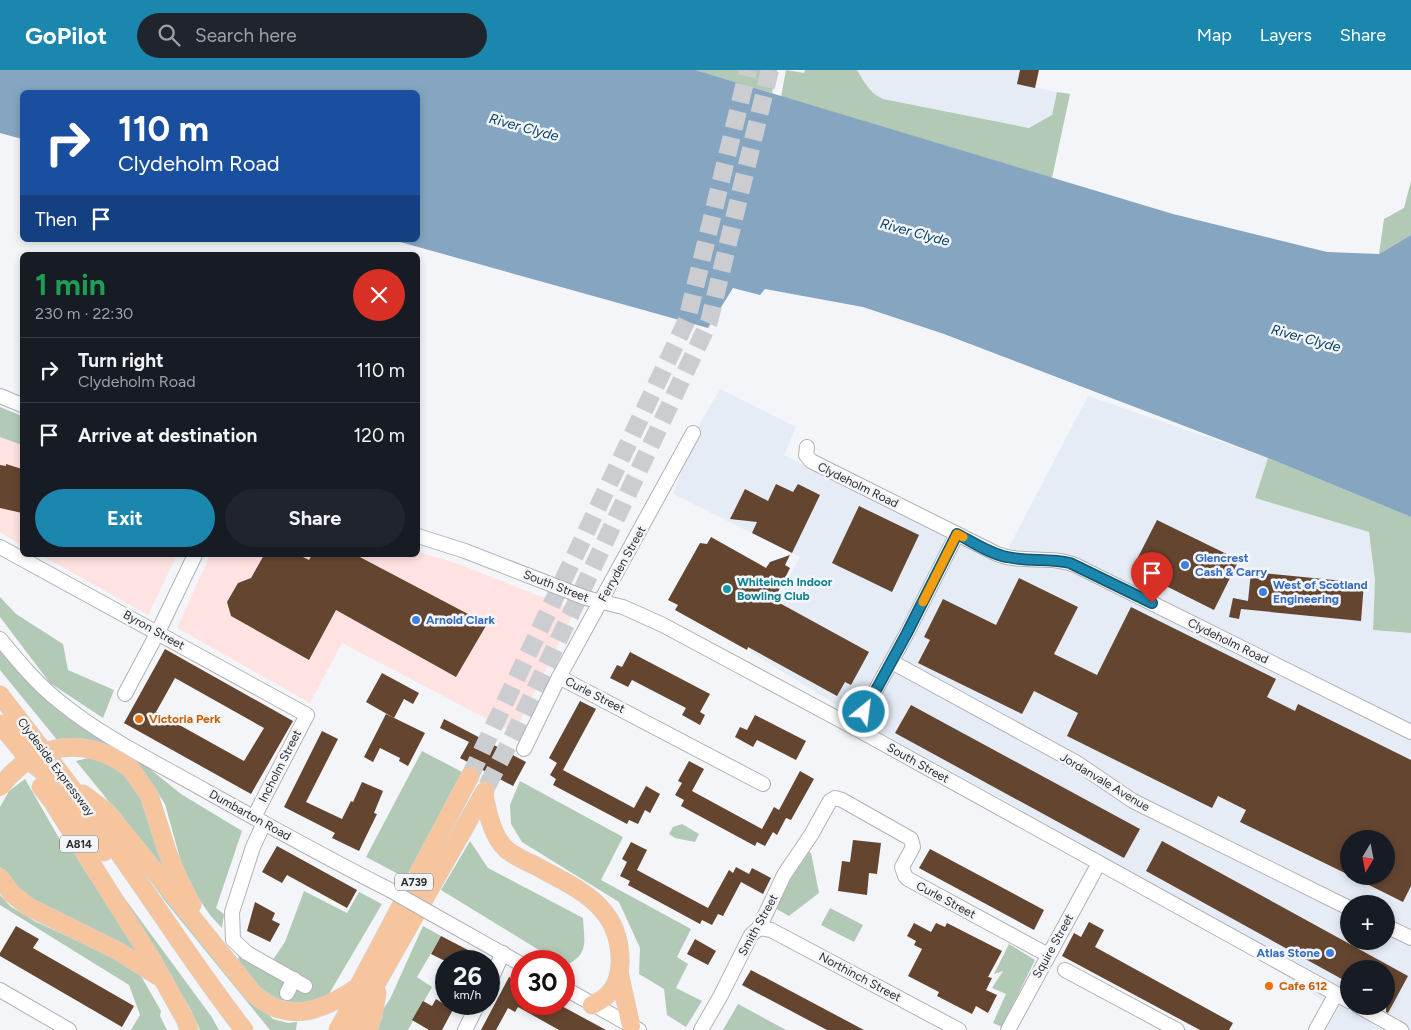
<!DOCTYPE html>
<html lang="en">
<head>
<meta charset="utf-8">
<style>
	:root { --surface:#171b24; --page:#20242c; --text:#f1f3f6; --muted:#9ea1a6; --line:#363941; --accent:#1b86ae }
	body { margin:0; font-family:Figtree,sans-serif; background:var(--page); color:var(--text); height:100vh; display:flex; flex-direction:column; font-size:19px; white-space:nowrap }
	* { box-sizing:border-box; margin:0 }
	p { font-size:16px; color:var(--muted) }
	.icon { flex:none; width:28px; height:28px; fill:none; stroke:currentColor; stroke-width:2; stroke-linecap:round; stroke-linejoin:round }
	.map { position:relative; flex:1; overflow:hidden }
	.panel { position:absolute; left:20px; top:182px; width:400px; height:305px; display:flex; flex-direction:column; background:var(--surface); border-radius:8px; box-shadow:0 2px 8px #0003 }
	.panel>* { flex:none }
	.top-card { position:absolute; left:20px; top:20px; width:400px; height:152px; border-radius:8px; box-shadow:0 2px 8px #0003; background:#1a4fa0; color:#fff; overflow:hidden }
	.needle { width:32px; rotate:190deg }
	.tools { position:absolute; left:1340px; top:760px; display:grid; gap:10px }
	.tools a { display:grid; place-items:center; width:55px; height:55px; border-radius:50%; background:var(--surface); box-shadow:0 2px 8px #0003; font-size:25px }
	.speed { position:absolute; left:435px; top:880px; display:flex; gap:10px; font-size:25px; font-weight:700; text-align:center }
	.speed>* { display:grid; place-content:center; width:65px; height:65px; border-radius:50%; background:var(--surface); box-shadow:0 2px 8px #0003; line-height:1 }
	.speed small { font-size:12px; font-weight:400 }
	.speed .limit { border:8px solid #d22; background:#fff; color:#111 }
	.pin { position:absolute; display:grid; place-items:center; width:42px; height:42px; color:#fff; margin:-51px -21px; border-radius:50% 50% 50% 0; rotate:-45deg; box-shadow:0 0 5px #0007 }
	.pin .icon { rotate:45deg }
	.me { position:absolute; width:55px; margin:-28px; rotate:29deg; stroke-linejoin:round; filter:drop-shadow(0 0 4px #0008) }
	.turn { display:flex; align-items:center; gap:18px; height:105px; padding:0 15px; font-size:22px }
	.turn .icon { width:65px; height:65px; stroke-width:2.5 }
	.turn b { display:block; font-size:35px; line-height:42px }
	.then { display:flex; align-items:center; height:48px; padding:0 15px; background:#0003; gap:10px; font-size:19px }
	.round { display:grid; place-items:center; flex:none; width:52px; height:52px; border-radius:26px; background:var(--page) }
	.overview { display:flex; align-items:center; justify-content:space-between; height:85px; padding:0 15px }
	h1 { font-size:30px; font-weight:700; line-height:38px; color:#1e9e55 }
	.action { display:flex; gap:10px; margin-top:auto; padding:10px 15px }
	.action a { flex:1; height:58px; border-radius:30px; background:var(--accent); color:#fff; font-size:20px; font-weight:700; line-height:58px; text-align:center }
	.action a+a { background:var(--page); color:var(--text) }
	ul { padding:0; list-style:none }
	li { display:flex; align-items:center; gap:15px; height:65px; padding:0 15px; border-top:1px solid var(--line) }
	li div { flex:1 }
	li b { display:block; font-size:19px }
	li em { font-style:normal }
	header { display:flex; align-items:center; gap:30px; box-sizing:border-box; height:70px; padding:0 25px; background:var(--accent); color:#fff }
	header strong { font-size:24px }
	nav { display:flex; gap:28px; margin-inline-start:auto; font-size:18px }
	.search { width:350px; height:45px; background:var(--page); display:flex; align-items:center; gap:12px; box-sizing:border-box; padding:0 18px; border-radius:28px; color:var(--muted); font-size:19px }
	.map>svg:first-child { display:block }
	.commercial { fill:#ffe3e3 }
	.built { fill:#e6ecf6; fill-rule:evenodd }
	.green { fill:#b2c9b6 }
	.water { fill:#85a5c1 }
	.building { fill:#644530; fill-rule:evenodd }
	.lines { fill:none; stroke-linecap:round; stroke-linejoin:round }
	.major-tunnel { stroke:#cbcdd0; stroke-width:18; stroke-dasharray:18 9; stroke-linecap:butt }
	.minor-casing { stroke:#b1b2b6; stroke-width:16 }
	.major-casing { stroke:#d1d1d1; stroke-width:19 }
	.minor { stroke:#fff; stroke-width:14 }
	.major { stroke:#f7c59d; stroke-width:18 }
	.minor-bridge-casing { stroke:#b1b2b6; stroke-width:16; stroke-linecap:butt }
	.major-bridge-casing { stroke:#d1d1d1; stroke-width:19; stroke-linecap:butt }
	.minor-bridge { stroke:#fff; stroke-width:14 }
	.major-bridge { stroke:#f7c59d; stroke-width:18 }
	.route-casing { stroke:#125771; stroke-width:12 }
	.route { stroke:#1b86ae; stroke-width:9 }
	.slow { stroke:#f59e0b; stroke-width:9 }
	.shop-dot { fill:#3f7fe0; stroke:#f3f5f8; stroke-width:2 }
	.culture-dot { fill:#0f9aa8; stroke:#f3f5f8; stroke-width:2 }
	.food-dot { fill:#e8710a; stroke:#f3f5f8; stroke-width:2 }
	.labels { text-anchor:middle; stroke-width:5; stroke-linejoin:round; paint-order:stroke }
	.shield { fill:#f3f5f8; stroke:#68686b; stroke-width:1 }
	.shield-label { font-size:11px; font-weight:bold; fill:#2c2c2e }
	.street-label { font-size:12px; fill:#2c2c2e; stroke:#f3f5f8 }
	.shop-label { font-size:12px; font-weight:bold; fill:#366cbe; stroke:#f3f5f8; text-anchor:start }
	.culture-label { font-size:12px; font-weight:bold; fill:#0d838f; stroke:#f3f5f8; text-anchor:start }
	.food-label { font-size:12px; font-weight:bold; fill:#c56008; stroke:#f3f5f8; text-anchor:start }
	.water-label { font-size:14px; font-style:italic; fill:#064065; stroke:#f3f5f8 }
</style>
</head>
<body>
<header>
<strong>GoPilot</strong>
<div class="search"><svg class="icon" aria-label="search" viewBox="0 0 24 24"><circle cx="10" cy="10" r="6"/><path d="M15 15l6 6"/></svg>Search here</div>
<nav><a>Map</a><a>Layers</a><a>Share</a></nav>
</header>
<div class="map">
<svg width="1411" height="960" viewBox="0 0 1411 960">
	<rect width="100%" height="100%" fill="#f3f5f8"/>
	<g class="commercial">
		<path d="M0,367L22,375V475L0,462Z"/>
		<path d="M418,482L456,493L575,540L514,663L342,573L310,633L177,558L210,485H418Z"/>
		<path d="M41,485H177L148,545Z"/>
	</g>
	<g class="built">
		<path d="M857,0H1020L1017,14L1057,22L1052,45L1030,58L883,29L876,27L872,23Z"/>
		<path d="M720,319L796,357L784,385L1000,494L1088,326L1268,388L1255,428L1369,462L1375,510L1373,560L1411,563V960H1326L1337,940L1101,784L882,663L749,581L800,487L673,424L697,359ZM1349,769H1386V806H1349ZM1349,834H1386V871H1349ZM1349,899H1386V936H1349Z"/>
	</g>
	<g class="green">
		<path d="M694,0H777L772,23Z"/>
		<path d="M786,0L804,3L805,0H857C864,11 870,24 883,29L1029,58L1052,45L1057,22L1070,24L1052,108L781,27Z"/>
		<path d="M1411,111V165L1379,184L1384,149L1404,138Z"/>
		<path d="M0,337L22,346V375L0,367Z"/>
		<path d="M1268,388L1411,447V563L1373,560L1375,510L1369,462L1255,428Z"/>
		<path d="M0,527L16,544L63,574L68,600L114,620L103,648L50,613L0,547Z"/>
		<path d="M0,580L47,629L89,662L145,695L181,724L242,761L216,838L224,844L222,858L210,845L186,810L165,734L141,698L120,682L58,671L0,600Z"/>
		<path d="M422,681L464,703L408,809L366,787Z"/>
		<path d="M92,687L123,700L141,721L167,803L76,691Z"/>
		<path d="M25,709L63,775L79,785L142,888L88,856L43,838L7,809L0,797V737L9,721Z"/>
		<path d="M520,711L623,767L601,810L691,859L677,887L688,894L676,918L702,931L686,957L667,945L664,919L639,904L640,878L619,832L522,772L511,754L510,735Z"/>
		<path d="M682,754L699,764L695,772L675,768L669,764L673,757Z"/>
		<path d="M116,763L226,900L267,943L273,949L288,953L297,952L296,960H270L165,831Z"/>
		<path d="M470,771L488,798L583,848C584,872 590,884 565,896L564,891H557L441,820Z"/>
		<path d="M802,778L811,783L819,823L789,846L771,836Z"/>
		<path d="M114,814L211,946L219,960H200L191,940L176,915Z"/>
		<path d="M304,821L347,843L359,822L382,834L326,929L304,936L270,930L238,891L239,882L268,897L285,872Z"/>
		<path d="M0,825L10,836L36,852L107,884L141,906L161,941L160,946L167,960H131L140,945L129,915L0,835Z"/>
		<path d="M830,838L863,855L854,872L821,855Z"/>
		<path d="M423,856L441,866L417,907L432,917L408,960H376L380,944L390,929Z"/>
		<path d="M1009,874L1035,890L1002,957L993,953L1006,924L992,918L1003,901L994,904Z"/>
		<path d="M738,934L786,960H723Z"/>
	</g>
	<path class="water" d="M0,0H695L1173,144L1327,182L1379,184L1411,165V447L1268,388L944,264L863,237L765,219L760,225L733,218L708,258L393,170H418V22H22V69L0,63Z"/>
	<g class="building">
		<path d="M1020,0H1039L1035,18L1017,14Z"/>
		<path d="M6,394L22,399V443L0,438V395L6,396Z"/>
		<path d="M776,414L793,422L798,414L820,425L792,483L752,463L757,452L730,449L745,419L768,431Z"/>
		<path d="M859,436L919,465L892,522L832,493Z"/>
		<path d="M1157,450L1239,490L1214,540L1132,499Z"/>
		<path d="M711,467L766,498L770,492L790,485L785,495L790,498L774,530L869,582L851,615L845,612L837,626L748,577L747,580L675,540L678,535L668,530L700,473L707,474Z"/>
		<path d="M264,485H299L309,490L312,485H356L487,554L456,607L336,540L309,590L231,546L227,532L238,513L251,508Z"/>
		<path d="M1251,502L1364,513L1361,551L1241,539L1239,549L1229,547L1233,528L1248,531Z"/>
		<path d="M1019,508L1078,537L1054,584L1097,605L1131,537L1276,609L1267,627L1295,641L1298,634L1411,690V816L1403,832L1351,806H1386V769H1349V805L1240,752L1246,740L1218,726L1212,738L1067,666L1078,643L1034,621L1022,644L918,593L930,570L924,567L943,529L996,555Z"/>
		<path d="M165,579L293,651L251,724L124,653ZM175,608L264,658L244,691L156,642Z"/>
		<path d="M630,582L710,624L700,642L705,645L700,655L682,645L686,638L632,610L628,617L610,608L617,595L622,597Z"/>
		<path d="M382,603L419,623L413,634L404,629L394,648L366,632Z"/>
		<path d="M580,631L596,639L563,700L634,738L646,716L660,724L650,743L645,740L638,754L629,750L627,754L553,715L556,709L550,705L557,693L549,688Z"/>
		<path d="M911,635L1140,759L1124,788L895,663Z"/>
		<path d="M386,644L425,663L408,696L399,691L400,688L380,678L373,692L364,687Z"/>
		<path d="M755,645L806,671L796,690L757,670L753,677L735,667L740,657L747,660Z"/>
		<path d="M444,649L526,692L513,716L460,688L469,672L440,658Z"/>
		<path d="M322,661L338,669L306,732L342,749L351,731L353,732L362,712L383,721L374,743L377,744L359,781L332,768L335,763L284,737Z"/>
		<path d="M689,691L704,699L692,721L762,759L774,737L779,740L800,701L814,709L791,750L786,748L777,765L773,762L765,776L757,772L755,776L681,736L684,730L675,725L682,713L678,711Z"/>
		<path d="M853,770L881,773L877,804L869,803L867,825L838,821L842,791L850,792Z"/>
		<path d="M1162,771L1408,906L1388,943L1386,942V899H1349V913L1146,801Z"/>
		<path d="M631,772L647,780L637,800L708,838L729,800L733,803L736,797L749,804L752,798L771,808L763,824L741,812L723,846L718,844L712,855L702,850L700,854L628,815L630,811L620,806L627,792L622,789Z"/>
		<path d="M277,776L357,820L347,838L287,805L282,813L262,802Z"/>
		<path d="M930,779L1044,840L1034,860L919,798Z"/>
		<path d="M255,832L275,843L272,850L280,854L270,872L247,861Z"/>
		<path d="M1089,852L1104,860L1095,877L1233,953L1229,960H1200L1062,886L1074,863L1081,867Z"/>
		<path d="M914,853L931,862L936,853L945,857L947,853L1002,881L988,907L992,908L986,920L997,925L988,943L976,936L972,944L937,926L939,922L908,906L922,879L914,875L916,871L907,866Z"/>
		<path d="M16,856L39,869L33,878L134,936L122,957L0,886V883Z"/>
		<path d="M441,866L468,880L488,891H445L431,884Z"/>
		<path d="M695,869L716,881L708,895L687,884Z"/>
		<path d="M751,900L864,960H827L742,915Z"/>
		<path d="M509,907L521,913V934H558L606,960H559L518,937L515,942L508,938L496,960H481Z"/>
		<path d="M436,929L444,934H456L442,960H429L412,950L423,931L432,936Z"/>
	</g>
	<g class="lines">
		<g class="major-tunnel">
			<path d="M470,706L687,250L748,0"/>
			<path d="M487,716L513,666L709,252L770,0"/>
		</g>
		<defs>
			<g id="minor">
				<path d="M0,326L22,335"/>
				<path d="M807,377L806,385L811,391L997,484C1022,494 1050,485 1075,495L1411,662"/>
				<path d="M418,466L465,481L586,528L623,537L663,555L855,658L1349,931"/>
				<path d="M0,477L307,645L254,747"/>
				<path d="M0,569C18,591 37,614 60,632C104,668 157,693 206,721C267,755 328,789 390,820"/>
				<path d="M892,592L1077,693L1133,731L1349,838"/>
				<path d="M559,607L763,714"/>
				<path d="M125,624L158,562L195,485"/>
				<path d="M855,658L907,563L957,464"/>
				<path d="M524,679L559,607L693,363"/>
				<path d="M264,753L253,777L232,842L233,870L247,883L305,916"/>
				<path d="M432,844L521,894"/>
				<path d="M1386,856L1411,868"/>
				<path d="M759,858L771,860L959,960"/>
				<path d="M1065,900L1177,960"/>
				<path d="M489,913L503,883"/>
				<path d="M564,918L639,960"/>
				<path d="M0,920L69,960"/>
				<path d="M287,923L294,909"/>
				<path d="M1358,936L1401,960"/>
				<path d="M465,960L478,934"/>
				<path d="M701,960L721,925L751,865L759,858L784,805L811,765L830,731L835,728L842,730L911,769L913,777L902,797L905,806L908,809L1048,885"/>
				<path d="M1008,960L1099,793"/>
				<path d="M1316,960L1336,924"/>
			</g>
			<g id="major">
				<path d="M0,625C41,678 83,731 121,786C162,844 200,904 244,960"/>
				<path d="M0,654L32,693L46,704L104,782"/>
				<path d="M131,699L149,725L168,784L180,812L192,835"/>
				<path d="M41,717L52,731L151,888L186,951L189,960"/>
				<path d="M83,724L107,742L253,923C287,955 323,941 358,917"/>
				<path d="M484,725C488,744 492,766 507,780C515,786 525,791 534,795C577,819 622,835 620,894C619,915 610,927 592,935"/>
				<path d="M0,808L12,824L29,837L118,881L164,910"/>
				<path d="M619,902L631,956"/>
				<path d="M353,955L485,721"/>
				<path d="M338,960L352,935L358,917L470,706"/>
				<path d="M368,960L373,946L377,923"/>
			</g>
		</defs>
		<use href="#minor" class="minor-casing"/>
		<use href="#major" class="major-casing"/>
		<use href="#minor" class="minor"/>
		<use href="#major" class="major"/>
		<defs>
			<path id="minor-bridge" d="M390,820L432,844"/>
			<path id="major-bridge" d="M0,717C35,672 85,664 131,699"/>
		</defs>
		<use href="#minor-bridge" class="minor-bridge-casing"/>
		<use href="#major-bridge" class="major-bridge-casing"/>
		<use href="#minor-bridge" class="minor-bridge"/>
		<use href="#major-bridge" class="major-bridge"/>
	</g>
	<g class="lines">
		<defs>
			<path id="route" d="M864,642L907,563L957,464C973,472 990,484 1007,487C1028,492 1049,488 1070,493L1152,533"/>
		</defs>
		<use href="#route" class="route-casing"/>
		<use href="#route" class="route"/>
		<path class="slow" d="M923,532L957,464L963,467"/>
	</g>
	<g class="shop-dot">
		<circle cx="1185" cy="495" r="5"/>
		<circle cx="1263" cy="522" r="5"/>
		<circle cx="416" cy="550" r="5"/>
		<circle cx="1330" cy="883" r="5"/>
	</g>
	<circle class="culture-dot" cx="727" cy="519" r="5"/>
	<g class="food-dot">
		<circle cx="139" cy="649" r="5"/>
		<circle cx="1269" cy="916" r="5"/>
	</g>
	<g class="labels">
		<g class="shield">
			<rect x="60" y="765.5" width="38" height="17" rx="4"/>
			<rect x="395" y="803.5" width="38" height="17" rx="4"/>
		</g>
		<g class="shield-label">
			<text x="79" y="778">A814</text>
			<text x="414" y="816">A739</text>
		</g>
		<g class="street-label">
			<text transform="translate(858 415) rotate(26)" y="4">Clydeholm Road</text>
			<text transform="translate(622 494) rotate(-61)" y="4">Ferryden Street</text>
			<text transform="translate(556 516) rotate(21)" y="4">South Street</text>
			<text transform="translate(154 560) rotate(29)" y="4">Byron Street</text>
			<text transform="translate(1228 571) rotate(26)" y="4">Clydeholm Road</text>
			<text transform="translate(595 625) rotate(27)" y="4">Curle Street</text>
			<text transform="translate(918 693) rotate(29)" y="4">South Street</text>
			<text transform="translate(280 696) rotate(-63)" y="4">Incholm Street</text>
			<text transform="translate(56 697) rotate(53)" y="4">Clydeside Expressway</text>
			<text transform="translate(1105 712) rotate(31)" y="4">Jordanvale Avenue</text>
			<text transform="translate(250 745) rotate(29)" y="4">Dumbarton Road</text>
			<text transform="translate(946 830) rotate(28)" y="4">Curle Street</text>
			<text transform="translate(758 855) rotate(-61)" y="4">Smith Street</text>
			<text transform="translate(1053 876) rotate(-61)" y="4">Squire Street</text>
			<text transform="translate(860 907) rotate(28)" y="4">Northinch Street</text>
		</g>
		<g class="shop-label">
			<text x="1195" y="492">Glencrest<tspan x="1195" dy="14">Cash &amp; Carry</tspan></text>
			<text x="1273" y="519">West of Scotland<tspan x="1273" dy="14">Engineering</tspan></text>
			<text x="426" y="554">Arnold Clark</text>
			<text x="1320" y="887" text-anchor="end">Atlas Stone</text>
		</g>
		<g class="culture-label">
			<text x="737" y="516">Whiteinch Indoor<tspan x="737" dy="14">Bowling Club</tspan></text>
		</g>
		<g class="food-label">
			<text x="149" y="653">Victoria Perk</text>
			<text x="1279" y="920">Cafe 612</text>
		</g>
		<g class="water-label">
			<text transform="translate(524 57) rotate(15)" y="5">River Clyde</text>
			<text transform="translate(915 162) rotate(15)" y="5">River Clyde</text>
			<text transform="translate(1306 268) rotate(15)" y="5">River Clyde</text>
		</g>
	</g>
</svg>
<div class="tools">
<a><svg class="needle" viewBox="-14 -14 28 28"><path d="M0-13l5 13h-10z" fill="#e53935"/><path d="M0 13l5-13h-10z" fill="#9ea1a6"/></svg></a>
<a>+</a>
<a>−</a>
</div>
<div class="speed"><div>26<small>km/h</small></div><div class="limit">30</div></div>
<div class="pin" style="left:1152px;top:533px;background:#d93025"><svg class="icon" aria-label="arrive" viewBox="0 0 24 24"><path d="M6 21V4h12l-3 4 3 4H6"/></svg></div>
<svg class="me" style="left:864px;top:642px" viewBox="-20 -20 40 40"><circle r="17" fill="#1b86ae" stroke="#fff" stroke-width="3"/><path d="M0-11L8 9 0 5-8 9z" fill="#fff"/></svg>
<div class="top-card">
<div class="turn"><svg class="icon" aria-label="right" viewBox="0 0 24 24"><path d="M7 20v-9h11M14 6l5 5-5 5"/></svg><div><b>110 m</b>Clydeholm Road</div></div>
<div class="then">Then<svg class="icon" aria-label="arrive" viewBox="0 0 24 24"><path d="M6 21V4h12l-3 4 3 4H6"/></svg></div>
</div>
<section class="panel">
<div class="overview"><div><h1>1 min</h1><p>230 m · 22:30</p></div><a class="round" style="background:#d93025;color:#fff"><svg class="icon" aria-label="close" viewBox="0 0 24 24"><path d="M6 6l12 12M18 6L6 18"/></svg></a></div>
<ul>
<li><svg class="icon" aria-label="right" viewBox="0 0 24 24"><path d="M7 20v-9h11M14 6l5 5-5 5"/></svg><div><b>Turn right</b><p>Clydeholm Road</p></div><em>110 m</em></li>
<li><svg class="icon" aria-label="arrive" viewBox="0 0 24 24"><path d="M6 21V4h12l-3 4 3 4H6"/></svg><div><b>Arrive at destination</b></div><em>120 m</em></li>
</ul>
<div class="action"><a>Exit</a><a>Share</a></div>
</section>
</div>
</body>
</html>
